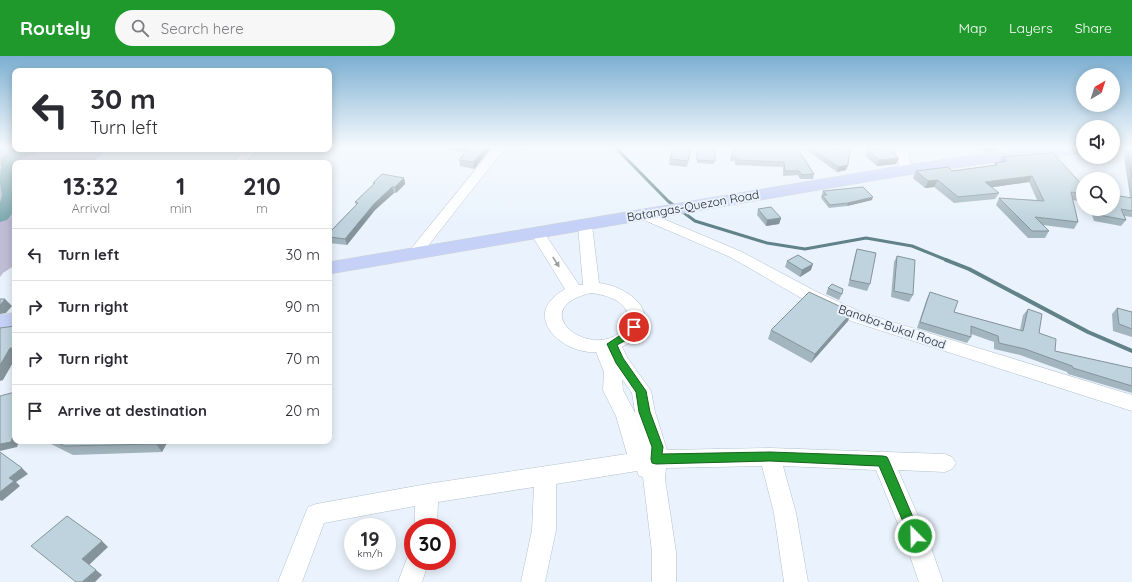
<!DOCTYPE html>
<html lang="en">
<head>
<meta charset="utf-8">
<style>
	:root { --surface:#fff; --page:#f7f7f7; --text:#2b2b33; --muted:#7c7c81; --line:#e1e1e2; --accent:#1f992b }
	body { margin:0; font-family:Quicksand,sans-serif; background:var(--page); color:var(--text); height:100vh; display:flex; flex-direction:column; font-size:15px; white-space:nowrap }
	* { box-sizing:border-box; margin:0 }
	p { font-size:13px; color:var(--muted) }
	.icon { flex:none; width:22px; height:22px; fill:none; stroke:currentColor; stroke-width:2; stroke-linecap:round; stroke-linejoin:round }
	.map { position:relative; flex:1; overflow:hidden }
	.panel { position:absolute; left:12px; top:104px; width:320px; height:284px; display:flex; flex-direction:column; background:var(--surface); border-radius:8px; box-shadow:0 2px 10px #0003 }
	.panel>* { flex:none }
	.hud { position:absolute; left:12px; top:12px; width:320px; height:84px; border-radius:8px; box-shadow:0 2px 10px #0003; background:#fff; color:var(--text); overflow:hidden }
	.needle { width:26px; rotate:39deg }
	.buttons { position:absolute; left:1076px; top:12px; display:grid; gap:8px }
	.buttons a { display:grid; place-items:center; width:44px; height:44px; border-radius:50%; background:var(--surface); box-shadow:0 2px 10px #0003; font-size:20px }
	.speed { position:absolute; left:344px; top:462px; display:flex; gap:8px; font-size:20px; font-weight:700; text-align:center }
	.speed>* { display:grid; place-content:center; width:52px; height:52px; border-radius:50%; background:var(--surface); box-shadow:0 2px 10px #0003; line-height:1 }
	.speed small { font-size:10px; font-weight:400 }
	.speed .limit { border:6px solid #d22; background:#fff; color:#111 }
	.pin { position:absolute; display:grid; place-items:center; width:34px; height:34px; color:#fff; margin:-17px; border:2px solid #fff; border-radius:50%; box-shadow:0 1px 4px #0007 }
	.me { position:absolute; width:44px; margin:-22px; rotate:337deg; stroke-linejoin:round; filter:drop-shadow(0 0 3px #0008) }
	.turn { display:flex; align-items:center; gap:14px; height:84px; padding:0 12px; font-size:18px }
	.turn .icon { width:52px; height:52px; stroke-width:2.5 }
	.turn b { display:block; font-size:28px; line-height:34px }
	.eta { display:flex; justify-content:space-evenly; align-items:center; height:68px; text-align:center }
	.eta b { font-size:24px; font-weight:800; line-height:28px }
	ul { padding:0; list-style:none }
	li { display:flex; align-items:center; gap:12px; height:52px; padding:0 12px; border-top:1px solid var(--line) }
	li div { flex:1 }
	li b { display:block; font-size:15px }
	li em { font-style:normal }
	header { display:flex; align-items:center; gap:24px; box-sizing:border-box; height:56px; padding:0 20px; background:var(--accent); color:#fff }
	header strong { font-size:19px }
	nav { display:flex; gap:22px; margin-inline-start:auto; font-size:14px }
	.search { width:280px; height:36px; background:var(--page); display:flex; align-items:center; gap:10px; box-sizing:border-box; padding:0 14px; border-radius:22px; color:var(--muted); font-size:15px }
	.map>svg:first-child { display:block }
	.green { fill:#bfbcd6 }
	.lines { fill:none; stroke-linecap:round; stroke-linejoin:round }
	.stream-far1 { stroke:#608288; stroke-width:3 }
	.stream { stroke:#608288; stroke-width:4 }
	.river { fill:#7aa8ae; fill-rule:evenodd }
	.minor-casing { stroke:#b1c0cf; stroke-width:1 }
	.major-casing { stroke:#cfd0d1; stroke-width:1 }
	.minor { fill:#fff; fill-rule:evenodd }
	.major { fill:#c5d1f7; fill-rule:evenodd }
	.wall { fill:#a3b5be }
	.shaded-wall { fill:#85949b }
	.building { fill:#bed3dd; stroke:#85949b }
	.oneway { fill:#9c9fa1 }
	.route { fill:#1f992b; stroke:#14631c }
	.labels { text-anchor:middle; stroke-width:4; stroke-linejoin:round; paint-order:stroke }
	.street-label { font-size:12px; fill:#23292e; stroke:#eaf3fd }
</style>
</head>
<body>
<header>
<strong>Routely</strong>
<div class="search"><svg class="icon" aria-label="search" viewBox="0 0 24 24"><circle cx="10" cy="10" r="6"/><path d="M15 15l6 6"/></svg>Search here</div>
<nav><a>Map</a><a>Layers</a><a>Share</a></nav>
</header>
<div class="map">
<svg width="1132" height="526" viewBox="0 0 1132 526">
	<rect width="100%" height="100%" fill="#eaf3fd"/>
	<path class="green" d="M0,92L109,93L91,107H15V166L13,168H15V209L3,217L0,221V113L3,112L0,109Z"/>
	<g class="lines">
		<path class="stream-far1" d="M616,92L668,145L695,165L767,187L805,193L866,182L912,190L949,205"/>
		<path class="stream" d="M946,204L969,213L1088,276L1132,295"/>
		<path class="river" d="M15,93H41C35,101 22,98 18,107H15V154L7,164L0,166V147L2,139L0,127L1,103L10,94Z"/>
		<defs>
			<g id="minor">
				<path d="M493,92H505L420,200H410L407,197L410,194Z"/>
				<path d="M895,92H907L912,114L911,117L906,118L900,114Z"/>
				<path d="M997,92H1009L1015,100L1009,104L1005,103Z"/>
				<path d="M245,93H258L245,107H232Z"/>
				<path d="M642,154L740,195L815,235L863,257L1132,339V355L851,265L803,243L730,201L637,161L635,158L637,155Z"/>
				<path d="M585,165L590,166L592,169L599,227C637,232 668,267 622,291L627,301L651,335L655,356L667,394L770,392L945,398L952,401L956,407L952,413L945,416L898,414L927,480L943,526H919L903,480L876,414L783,410L796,457L808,526H784L774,457L762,410L666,412L665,423L676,496V526H652V496L643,421L639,420L637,415L556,428V474L545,526H521L532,474L534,431L438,446L437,471H415V450L324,467L302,526H278L308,451L316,448L427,428L627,398L616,360L603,334L604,316L596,296C575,298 542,280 545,256C547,245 556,239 565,233L531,178L533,175H543L579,229H583L578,169L580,166ZM591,237C605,239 619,242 627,255L626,269C599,311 519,254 591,237ZM622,323L632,337L635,356L646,393L636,359L623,334Z"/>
				<path d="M413,495V505H429L422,526H398L409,497Z"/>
			</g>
			<g id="major">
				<path d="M1042,92H1083V98L997,106L906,119L329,218V206L906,109L997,96Z"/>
				<path d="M15,257V273L0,275V259Z"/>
			</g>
		</defs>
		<use href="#minor" class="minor-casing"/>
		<use href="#major" class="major-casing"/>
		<use href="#minor" class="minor"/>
		<use href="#major" class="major"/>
	</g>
	<g class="wall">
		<path d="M449,92H491L474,113L460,110L459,104L465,96L449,94Z"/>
		<path d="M511,92H525L523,94Z"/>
		<path d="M697,92H715L714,108L697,107Z"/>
		<path d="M797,92L814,118L813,123H800L798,119L783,120V111L735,109V105H730L731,101Z"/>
		<path d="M805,92H826L836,94L837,92H850L848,109L846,114L837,116L805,93Z"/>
		<path d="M979,92H998L997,94L985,96Z"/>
		<path d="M691,93L687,111L669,109L670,103Z"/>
		<path d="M867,94L896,108L877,110L865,100Z"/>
		<path d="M1128,94H1132V161L1124,160L1126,164L1121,170L1094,165L1090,153H1113L1130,141L1124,100Z"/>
		<path d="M1002,101L1083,130V146L1073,144L1078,166L1074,173L1043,169L1049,175L1045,182H1028L996,149L999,142L1037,144L1029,126L992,131L999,137L995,143L954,147L934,131L925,132L913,122L916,115H952L994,109L995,107H999Z"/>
		<path d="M404,122L405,128L396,137H394L375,154L347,189L329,187V177L356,149L355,146L374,129L373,127Z"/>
		<path d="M823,135L872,144L847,150L829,152L821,142L822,139H824L822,138Z"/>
		<path d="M758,153L781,162L779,168L766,170L757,159Z"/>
		<path d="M857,193L870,228L867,235L848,230L855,199Z"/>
		<path d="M897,200L913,239L909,246L891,241L894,206Z"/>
		<path d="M787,205L811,214L800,221L785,211Z"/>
		<path d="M828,232L842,238L839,244L826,238Z"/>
		<path d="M930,236L954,256L1020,274L1023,259L1028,253L1039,277L1055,295L1132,312V337L1068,318L1067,316L1020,299L994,293V286L971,278V281L967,287L917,272L927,242Z"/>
		<path d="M1117,252L1132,256V281L1113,275L1112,258Z"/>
		<path d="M848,265L811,307L768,283L771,274Z"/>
		<path d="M45,385H168L162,396L73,399Z"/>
	</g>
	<g class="shaded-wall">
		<path d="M485,92H491L474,113V106Z"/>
		<path d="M987,92H998L997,94L985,96Z"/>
		<path d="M899,102L896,108L877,110L879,104Z"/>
		<path d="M848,109L846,114L837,116L838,111Z"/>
		<path d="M1032,120L1029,126L981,133L985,126Z"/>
		<path d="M404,122L405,128L396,137L395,131Z"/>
		<path d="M938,124L934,131L925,132L928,125Z"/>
		<path d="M392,131L394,137L375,154L347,189L345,183L374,148Z"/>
		<path d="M873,141L872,144L847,150L848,147Z"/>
		<path d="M781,162L779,168L766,170L767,164Z"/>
		<path d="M813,208L811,214L800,221L802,214Z"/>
		<path d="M5,243L12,250L6,257L0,258V249Z"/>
		<path d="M852,256L848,265L811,307L815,298Z"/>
		<path d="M10,292H15V303L3,324L0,325V309Z"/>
		<path d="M15,373V385H19L17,391L0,395V388Z"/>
		<path d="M157,385H168L162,396L156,388Z"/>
		<path d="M22,412L28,418L16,426L20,430L2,445L0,444V436L9,422Z"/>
		<path d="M102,485L108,491L89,509L82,503Z"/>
		<path d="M96,514L102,519L95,526H82Z"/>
	</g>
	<g class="building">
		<path d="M469,92H485L474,106L459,104Z"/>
		<path d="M673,92L691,93L688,105L670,103Z"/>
		<path d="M697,92H715V105L697,104Z"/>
		<path d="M735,92H797L814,118L802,119L799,115H785L784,106L736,104V101H731Z"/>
		<path d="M811,92H826L837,94V92H850L848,109L838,111Z"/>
		<path d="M887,92L899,102L879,104L867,94Z"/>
		<path d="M1128,94H1132V122Z"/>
		<path d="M1053,97L1083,130V138L1071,136L1078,166L1035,161L1049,175H1032L999,142L1044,145L1032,120L985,126L999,137L958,141L938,124L928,125L916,115L948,111L952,115L997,109L995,107L1007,105L1002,101Z"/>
		<path d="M382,118L404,122L395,131H392L374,148L345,183L329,181V177L358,147L355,146L375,127H373Z"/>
		<path d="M863,131L873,141L848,147L830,149L822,139H827L823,135Z"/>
		<path d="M1113,139L1132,142V155L1121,153L1126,164L1099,159L1096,153H1113Z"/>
		<path d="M771,151L781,162L767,164L758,153Z"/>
		<path d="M857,193L876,197L870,228L850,224Z"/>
		<path d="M798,199L813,208L802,214L787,205Z"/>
		<path d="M897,200L915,204L913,239L894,235Z"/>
		<path d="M832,228L843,233L842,238L828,232Z"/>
		<path d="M809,236L852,256L815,298L771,274Z"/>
		<path d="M930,236L958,245L954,256L1023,275L1028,253L1042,258L1039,277L1056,283L1055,295L1132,312V330L1073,312L1072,310L1025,293L999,287L998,280L971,270V281L920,266Z"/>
		<path d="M0,243H5L0,249Z"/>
		<path d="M1117,252L1132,256V273L1119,268Z"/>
		<path d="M15,270V292H10L0,309V272Z"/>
		<path d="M15,336V373L11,386L0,388V340Z"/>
		<path d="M54,385H157L156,388L65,390Z"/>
		<path d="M0,396L22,412L9,422L14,425L0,436Z"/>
		<path d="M67,460L102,485L82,503L96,514L82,526H76L31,490Z"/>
	</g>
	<defs><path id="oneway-solid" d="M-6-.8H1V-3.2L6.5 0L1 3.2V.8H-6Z"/></defs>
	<use class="oneway" href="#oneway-solid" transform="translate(556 206) rotate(57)"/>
	<linearGradient id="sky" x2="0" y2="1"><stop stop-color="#7cafd1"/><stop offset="0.55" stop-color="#f6fafe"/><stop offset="1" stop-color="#f6fafe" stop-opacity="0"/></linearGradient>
	<rect width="1132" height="166" fill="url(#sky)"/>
	<path class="route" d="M634,268L639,271L632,281L617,289L623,302L646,335L650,356L663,391L662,398L770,396L883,400L887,401L889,405L921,480L919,484L915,486L911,484L879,410L770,405L656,408L652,407L651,403L652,391L639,356L636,336L616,307L607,288L625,276L631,269Z"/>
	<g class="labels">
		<g class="street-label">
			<text transform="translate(693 150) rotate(-10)" y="4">Batangas-Quezon Road</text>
			<text transform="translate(892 271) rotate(19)" y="4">Banaba-Bukal Road</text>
		</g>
	</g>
</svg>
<div class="buttons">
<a><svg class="needle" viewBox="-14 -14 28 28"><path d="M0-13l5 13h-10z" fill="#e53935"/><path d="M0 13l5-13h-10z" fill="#7c7c81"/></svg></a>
<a><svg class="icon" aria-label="sound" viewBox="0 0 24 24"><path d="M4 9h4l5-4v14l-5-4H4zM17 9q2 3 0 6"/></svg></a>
<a><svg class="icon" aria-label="search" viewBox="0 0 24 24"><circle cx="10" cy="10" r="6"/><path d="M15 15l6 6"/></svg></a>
</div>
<div class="speed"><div>19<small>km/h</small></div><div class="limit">30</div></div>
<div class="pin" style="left:634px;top:271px;background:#d93025"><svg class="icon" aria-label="arrive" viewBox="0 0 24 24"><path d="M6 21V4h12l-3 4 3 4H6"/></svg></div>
<svg class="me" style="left:915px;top:480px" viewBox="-20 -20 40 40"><circle r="17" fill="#1f992b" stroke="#fff" stroke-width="3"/><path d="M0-11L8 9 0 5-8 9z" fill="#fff"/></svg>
<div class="hud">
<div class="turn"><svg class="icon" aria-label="left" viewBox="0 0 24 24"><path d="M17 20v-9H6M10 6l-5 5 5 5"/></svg><div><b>30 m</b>Turn left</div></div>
</div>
<section class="panel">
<div class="eta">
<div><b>13:32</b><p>Arrival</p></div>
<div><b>1</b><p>min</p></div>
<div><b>210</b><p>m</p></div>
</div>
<ul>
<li><svg class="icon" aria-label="left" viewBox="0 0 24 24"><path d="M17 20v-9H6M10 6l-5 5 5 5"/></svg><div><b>Turn left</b></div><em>30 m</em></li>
<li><svg class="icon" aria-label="right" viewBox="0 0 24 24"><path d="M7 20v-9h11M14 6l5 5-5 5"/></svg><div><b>Turn right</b></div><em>90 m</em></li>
<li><svg class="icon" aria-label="right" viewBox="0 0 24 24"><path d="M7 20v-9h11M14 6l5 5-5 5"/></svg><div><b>Turn right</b></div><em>70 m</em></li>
<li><svg class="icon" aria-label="arrive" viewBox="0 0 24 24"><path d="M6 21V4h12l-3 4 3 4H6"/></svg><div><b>Arrive at destination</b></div><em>20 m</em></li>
</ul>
</section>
</div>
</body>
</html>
